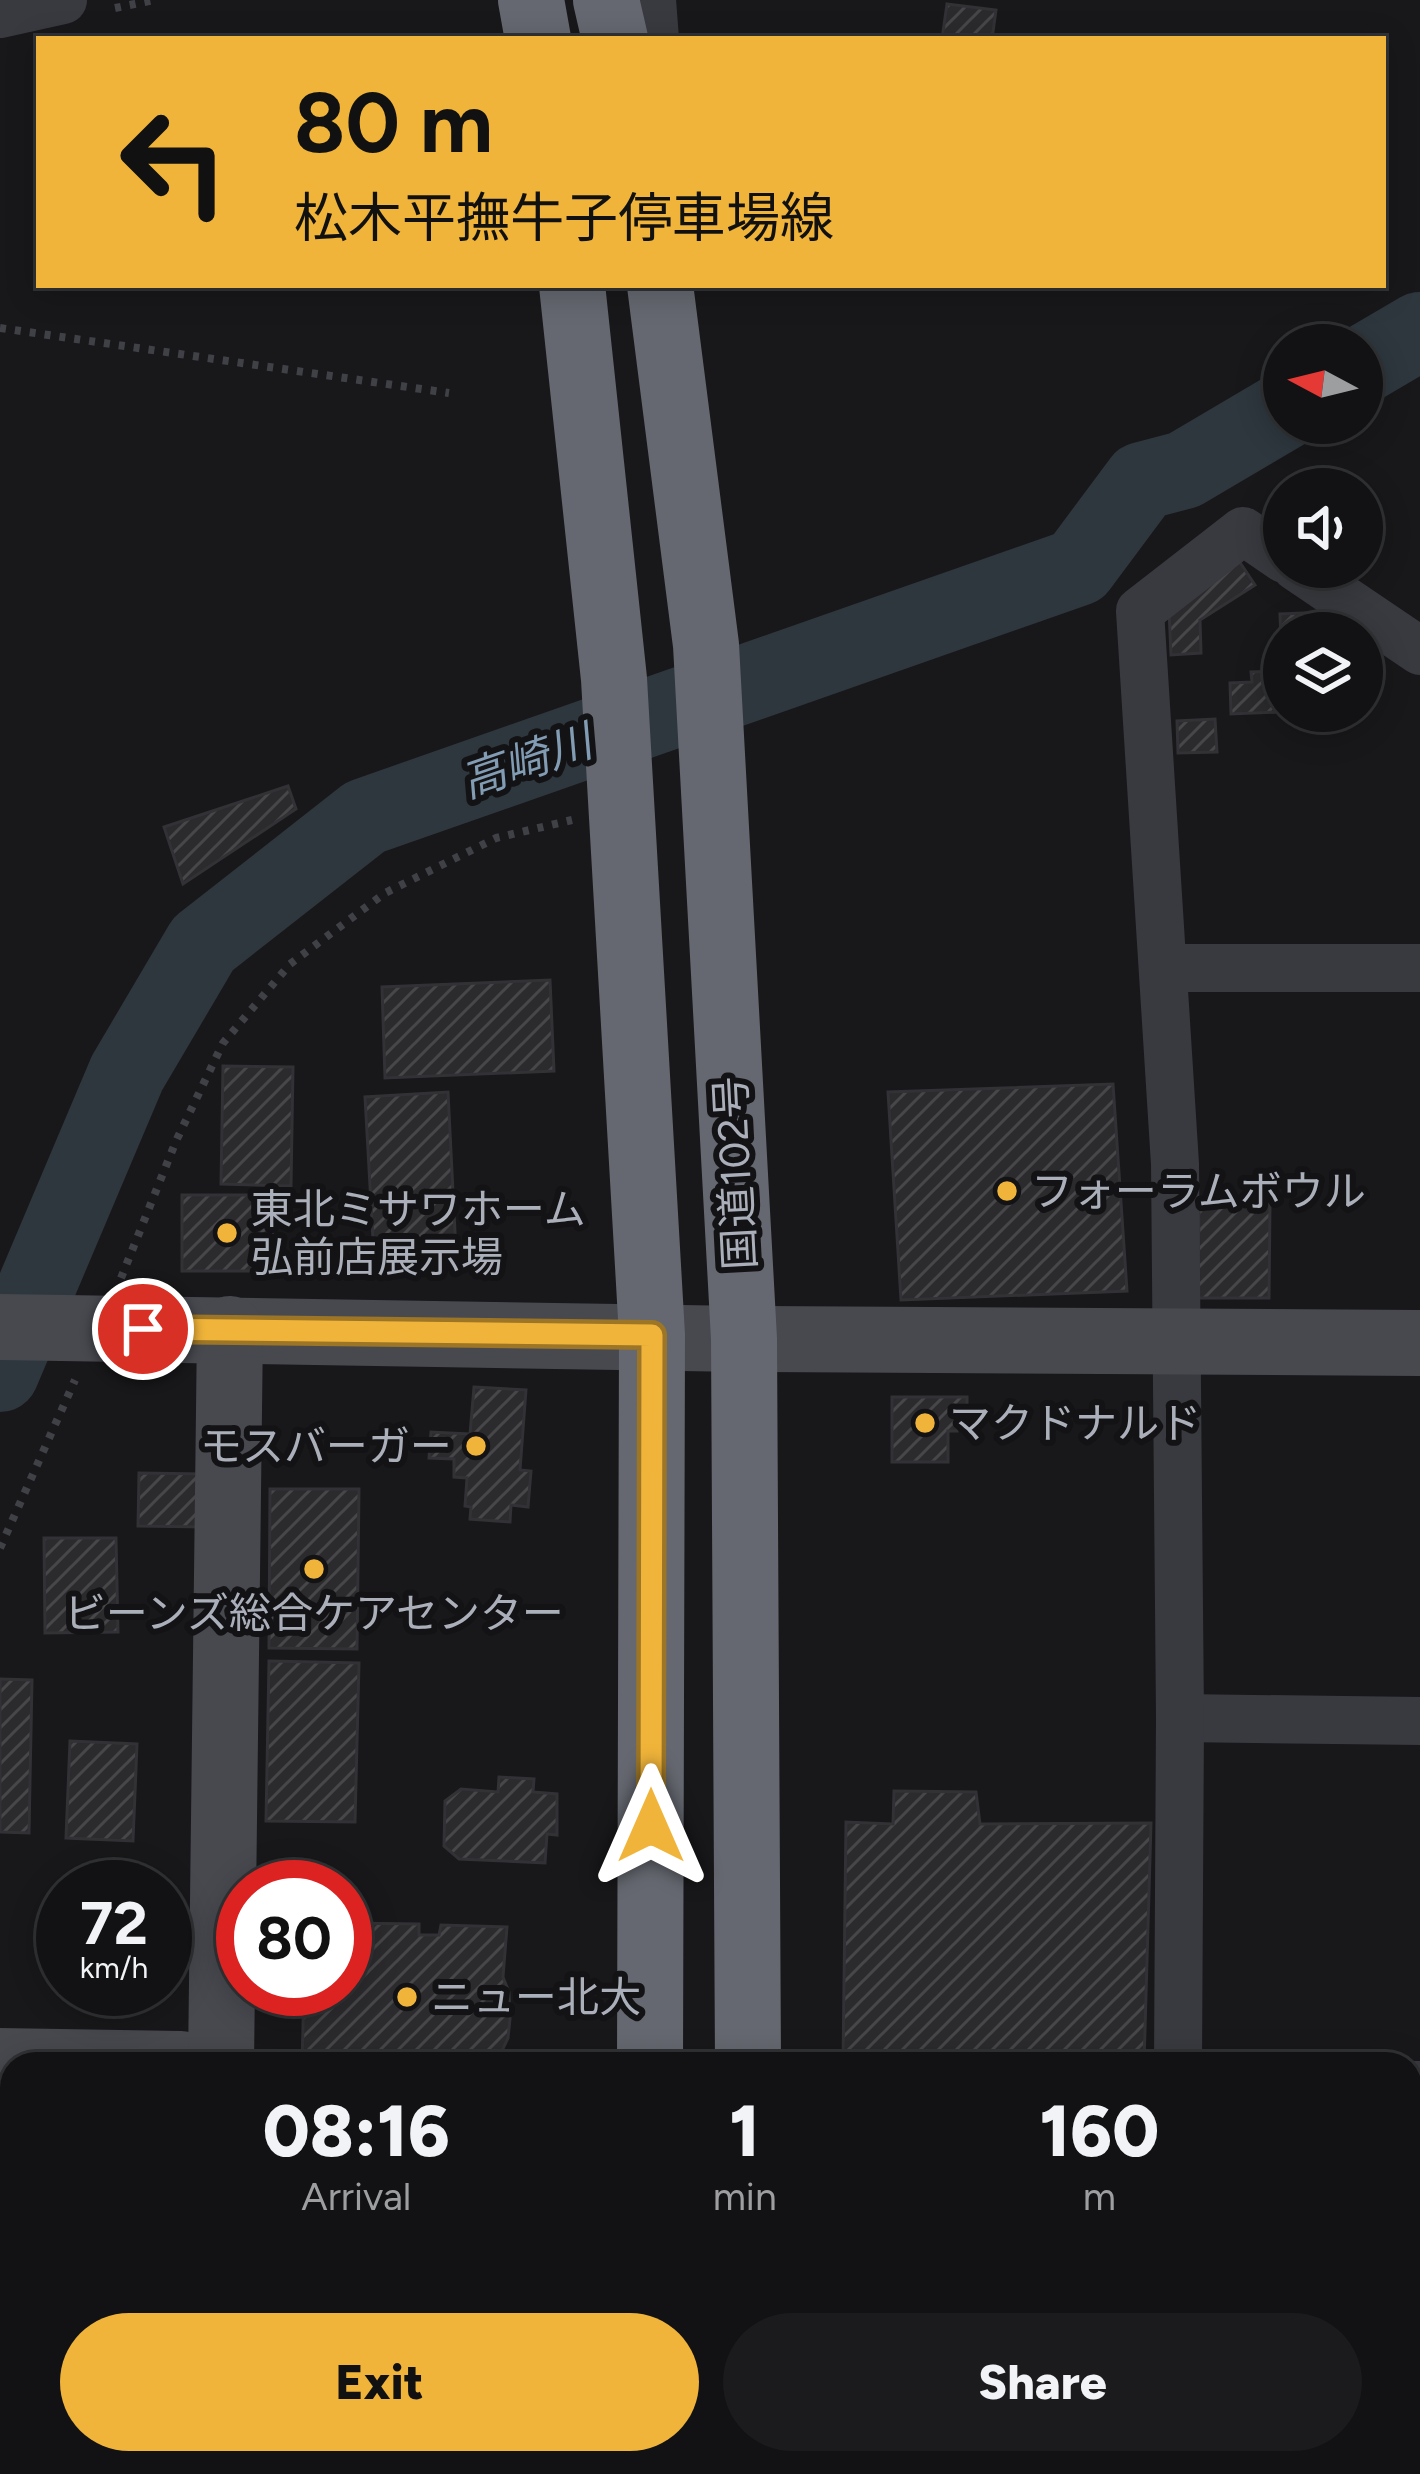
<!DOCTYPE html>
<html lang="en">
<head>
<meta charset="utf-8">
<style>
	:root { --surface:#121214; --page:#1b1b1d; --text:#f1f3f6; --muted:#9c9ea0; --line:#313234; --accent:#f0b43a }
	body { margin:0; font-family:Figtree,"Noto Sans JP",sans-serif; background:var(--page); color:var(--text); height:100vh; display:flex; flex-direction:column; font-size:45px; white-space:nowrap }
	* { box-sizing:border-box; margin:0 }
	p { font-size:39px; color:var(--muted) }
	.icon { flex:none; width:66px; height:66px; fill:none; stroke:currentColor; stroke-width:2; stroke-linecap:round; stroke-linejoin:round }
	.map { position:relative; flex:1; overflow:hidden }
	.drawer { position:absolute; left:0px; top:2052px; width:1422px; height:423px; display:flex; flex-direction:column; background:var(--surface); border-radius:36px 36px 0 0; box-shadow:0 6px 30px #0003,0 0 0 3px var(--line) }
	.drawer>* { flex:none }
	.hud { position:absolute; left:36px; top:36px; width:1350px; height:252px; border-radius:0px; box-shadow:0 6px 30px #0003,0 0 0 3px var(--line); background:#f0b43a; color:#111; overflow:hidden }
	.needle { width:78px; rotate:277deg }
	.fabs { position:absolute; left:1263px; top:324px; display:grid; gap:24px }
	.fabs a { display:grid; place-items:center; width:120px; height:120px; border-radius:50%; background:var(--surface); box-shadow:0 6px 30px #0003,0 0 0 3px var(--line); font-size:60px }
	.speed { position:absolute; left:36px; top:1860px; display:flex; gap:24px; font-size:60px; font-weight:700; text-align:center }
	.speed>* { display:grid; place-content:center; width:156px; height:156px; border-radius:50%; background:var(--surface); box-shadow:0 6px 30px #0003,0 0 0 3px var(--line); line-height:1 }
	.speed small { font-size:30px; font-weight:400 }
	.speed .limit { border:18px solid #d22; background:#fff; color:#111 }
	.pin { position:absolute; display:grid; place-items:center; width:102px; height:102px; color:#fff; margin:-51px; border:6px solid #fff; border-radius:50%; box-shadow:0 3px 12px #0007 }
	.me { position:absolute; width:132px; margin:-66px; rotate:0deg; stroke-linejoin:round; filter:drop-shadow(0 0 9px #0008) }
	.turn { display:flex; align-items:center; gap:42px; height:252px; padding:0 60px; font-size:54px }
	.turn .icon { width:156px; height:156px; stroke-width:2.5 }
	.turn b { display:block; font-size:84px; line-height:102px }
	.eta { display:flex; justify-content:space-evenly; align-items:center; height:204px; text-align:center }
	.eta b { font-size:72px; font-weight:800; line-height:84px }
	.action { display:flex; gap:24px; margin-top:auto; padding:24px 60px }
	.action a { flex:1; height:138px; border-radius:72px; background:var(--accent); color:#111; font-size:48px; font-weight:800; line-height:138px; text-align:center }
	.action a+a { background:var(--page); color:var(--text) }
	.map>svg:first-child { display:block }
	.park { fill:url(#park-dots) }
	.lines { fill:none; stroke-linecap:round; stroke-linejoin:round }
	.river { stroke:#2e373e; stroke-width:78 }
	.building { fill:url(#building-hatch); stroke:#323236; stroke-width:3 }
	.path { stroke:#3f4146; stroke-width:8; stroke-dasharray:6 9; stroke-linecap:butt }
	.street { stroke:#393a3f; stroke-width:48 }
	.secondary { stroke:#47494f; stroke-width:66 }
	.highway { stroke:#656870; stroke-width:66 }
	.route-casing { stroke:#9c7526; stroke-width:30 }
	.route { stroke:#f0b43a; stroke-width:21 }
	.poi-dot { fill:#f0b43a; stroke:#131315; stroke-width:4.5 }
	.labels { text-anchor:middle; stroke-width:12; stroke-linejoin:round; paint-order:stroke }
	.street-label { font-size:42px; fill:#aaafb9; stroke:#131315 }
	.poi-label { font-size:42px; fill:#aaafb9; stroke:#131315; text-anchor:start }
	.water-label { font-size:45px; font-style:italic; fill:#829cb4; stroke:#131315 }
</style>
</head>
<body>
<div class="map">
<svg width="1420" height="2474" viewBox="0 0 1420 2474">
	<defs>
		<pattern id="park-dots" width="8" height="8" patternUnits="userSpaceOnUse" patternTransform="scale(3)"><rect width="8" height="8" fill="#1e251f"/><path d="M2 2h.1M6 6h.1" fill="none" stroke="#3c423d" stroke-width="1.8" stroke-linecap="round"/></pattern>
		<pattern id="building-hatch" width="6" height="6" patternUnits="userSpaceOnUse" patternTransform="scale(3)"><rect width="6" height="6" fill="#2b2b2e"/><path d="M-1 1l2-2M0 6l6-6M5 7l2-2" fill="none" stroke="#47474a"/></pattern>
	</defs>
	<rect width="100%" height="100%" fill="#18181a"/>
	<path class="park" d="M1410,2099L1420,2100V2474H1353V2463H1410Z"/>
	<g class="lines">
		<g class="river">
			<path d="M1362,365L1420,331"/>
			<path d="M0,1373L127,1073L203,944L365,817L1078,567L1142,481L1184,470L1284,411"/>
		</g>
	</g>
	<g class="building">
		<path d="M947,4L996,10L992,39H942Z"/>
		<path d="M1237,558L1255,585L1200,620L1201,653L1171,655L1169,610Z"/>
		<path d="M1325,612L1326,633H1284V711H1305L1231,714L1230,683L1252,682L1251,672L1282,671L1280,614Z"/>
		<path d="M1215,719L1217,752L1178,753L1177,721Z"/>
		<path d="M288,786L296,809L183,884L164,827Z"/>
		<path d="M550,980L554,1071L385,1078L382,987Z"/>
		<path d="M223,1066L293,1067L291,1186L221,1184Z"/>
		<path d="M1113,1084L1127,1291L901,1300L888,1092Z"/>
		<path d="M448,1092L456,1252L374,1257L365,1097Z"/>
		<rect x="182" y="1195" width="91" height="76"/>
		<path d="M1199,1203L1270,1204L1269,1298H1198Z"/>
		<path d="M474,1387L526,1390L520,1470L531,1471L528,1507L511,1505L510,1522L470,1519L471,1507L465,1506L467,1478L454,1477V1459L429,1458L431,1432L470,1434Z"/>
		<path d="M892,1397H967V1414H957V1431H948V1462H892Z"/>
		<path d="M139,1473L205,1474V1527L138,1526Z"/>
		<path d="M270,1489H359L357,1649L269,1648Z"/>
		<path d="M44,1538H116L118,1632L45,1633Z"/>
		<path d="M269,1661L359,1663L355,1822L266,1821Z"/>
		<path d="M0,1679L32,1680L29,1833L0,1832Z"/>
		<path d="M70,1741L137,1744L133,1841L66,1838Z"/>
		<path d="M499,1777L534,1779L533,1792L557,1794V1835L547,1834L545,1863L459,1859L444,1846L445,1801L461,1789L498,1792Z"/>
		<path d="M894,1791L976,1792L980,1824L1151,1823L1144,2064H843L846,1822L893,1824Z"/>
		<path d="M345,1923L419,1924V1935H439L441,1925L507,1927L503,1977L509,1992L510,2019L508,2038L499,2057L505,2058V2064H302L304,1989H345Z"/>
		<path d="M0,2440H12V2463H159V2474H0Z"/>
		<path d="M259,2463H381L380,2474H258Z"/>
	</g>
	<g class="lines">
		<g class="path">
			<path d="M115,8L154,0"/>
			<path d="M0,328L449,393"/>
			<path d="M121,1278L176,1141L223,1043L290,964L385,893L496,838L572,820"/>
			<path d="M0,1548L75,1380"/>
		</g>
		<g class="street">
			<path d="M652,0L655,39"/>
			<path d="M0,14L63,0"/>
			<path d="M1296,567L1420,651"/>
			<path d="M1165,968H1420"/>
			<path d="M1180,1718L1420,1721"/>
			<path d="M1178,2064L1180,1718L1175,1164L1140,611L1243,531L1284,559"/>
			<path d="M1410,2085H1420"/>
			<path d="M1166,2474L1167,2463"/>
		</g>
		<g class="secondary">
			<path d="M0,1327L744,1339L1420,1343"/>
			<path d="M0,2061L181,2064"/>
			<path d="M221,2064L230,1329"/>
			<path d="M216,2474V2463"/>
		</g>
		<g class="highway">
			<path d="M531,0L538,39"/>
			<path d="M606,0L615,39"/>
			<path d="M572,285L614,679L652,1335L650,2064"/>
			<path d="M660,285L706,645L744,1339L748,2064"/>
			<path d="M648,2474V2463"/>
			<path d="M740,2474V2463"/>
		</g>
	</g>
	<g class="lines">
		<defs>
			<path id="route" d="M143,1329L652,1335L651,1826"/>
		</defs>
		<use href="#route" class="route-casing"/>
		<use href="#route" class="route"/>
	</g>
	<g class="poi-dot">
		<circle cx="1007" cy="1191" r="12"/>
		<circle cx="227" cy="1233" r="12"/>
		<circle cx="925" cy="1423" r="12"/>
		<circle cx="476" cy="1446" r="12"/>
		<circle cx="314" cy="1569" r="12"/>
		<circle cx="407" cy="1997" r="12"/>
	</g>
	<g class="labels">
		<g class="street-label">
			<text transform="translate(735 1173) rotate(-93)" y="15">国道102号</text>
		</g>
		<g class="poi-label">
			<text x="1031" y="1206">フォーラムボウル</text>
			<text x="251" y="1224">東北ミサワホーム<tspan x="251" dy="48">弘前店展示場</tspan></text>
			<text x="949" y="1438">マクドナルド</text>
			<text x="452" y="1461" text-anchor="end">モスバーガー</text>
			<text x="314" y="1628" text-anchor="middle">ビーンズ総合ケアセンター</text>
			<text x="431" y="2012">ニュー北大</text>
		</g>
		<g class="water-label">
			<text transform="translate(526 761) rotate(-19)" y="16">高崎川</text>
		</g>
	</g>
</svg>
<div class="fabs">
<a><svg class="needle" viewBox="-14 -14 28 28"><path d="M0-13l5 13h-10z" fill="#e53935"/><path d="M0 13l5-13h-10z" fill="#9c9ea0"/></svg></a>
<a><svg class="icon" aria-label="sound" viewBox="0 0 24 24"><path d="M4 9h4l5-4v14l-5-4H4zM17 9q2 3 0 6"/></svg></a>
<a><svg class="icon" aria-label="layers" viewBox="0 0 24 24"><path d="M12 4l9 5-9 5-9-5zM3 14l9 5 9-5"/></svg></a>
</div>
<div class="speed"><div>72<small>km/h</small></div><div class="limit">80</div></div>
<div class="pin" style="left:143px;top:1329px;background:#d93025"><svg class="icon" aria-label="arrive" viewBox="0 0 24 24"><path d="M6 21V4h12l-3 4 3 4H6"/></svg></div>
<svg class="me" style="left:651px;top:1826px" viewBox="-20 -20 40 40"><path d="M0-17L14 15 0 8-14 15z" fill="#f0b43a" stroke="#fff" stroke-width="4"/></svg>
<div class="hud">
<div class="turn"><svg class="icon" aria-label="left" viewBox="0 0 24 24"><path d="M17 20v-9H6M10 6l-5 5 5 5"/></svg><div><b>80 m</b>松木平撫牛子停車場線</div></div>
</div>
<section class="drawer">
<div class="eta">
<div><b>08:16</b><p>Arrival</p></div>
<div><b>1</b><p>min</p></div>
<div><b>160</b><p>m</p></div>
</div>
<div class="action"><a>Exit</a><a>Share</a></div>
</section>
</div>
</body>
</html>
